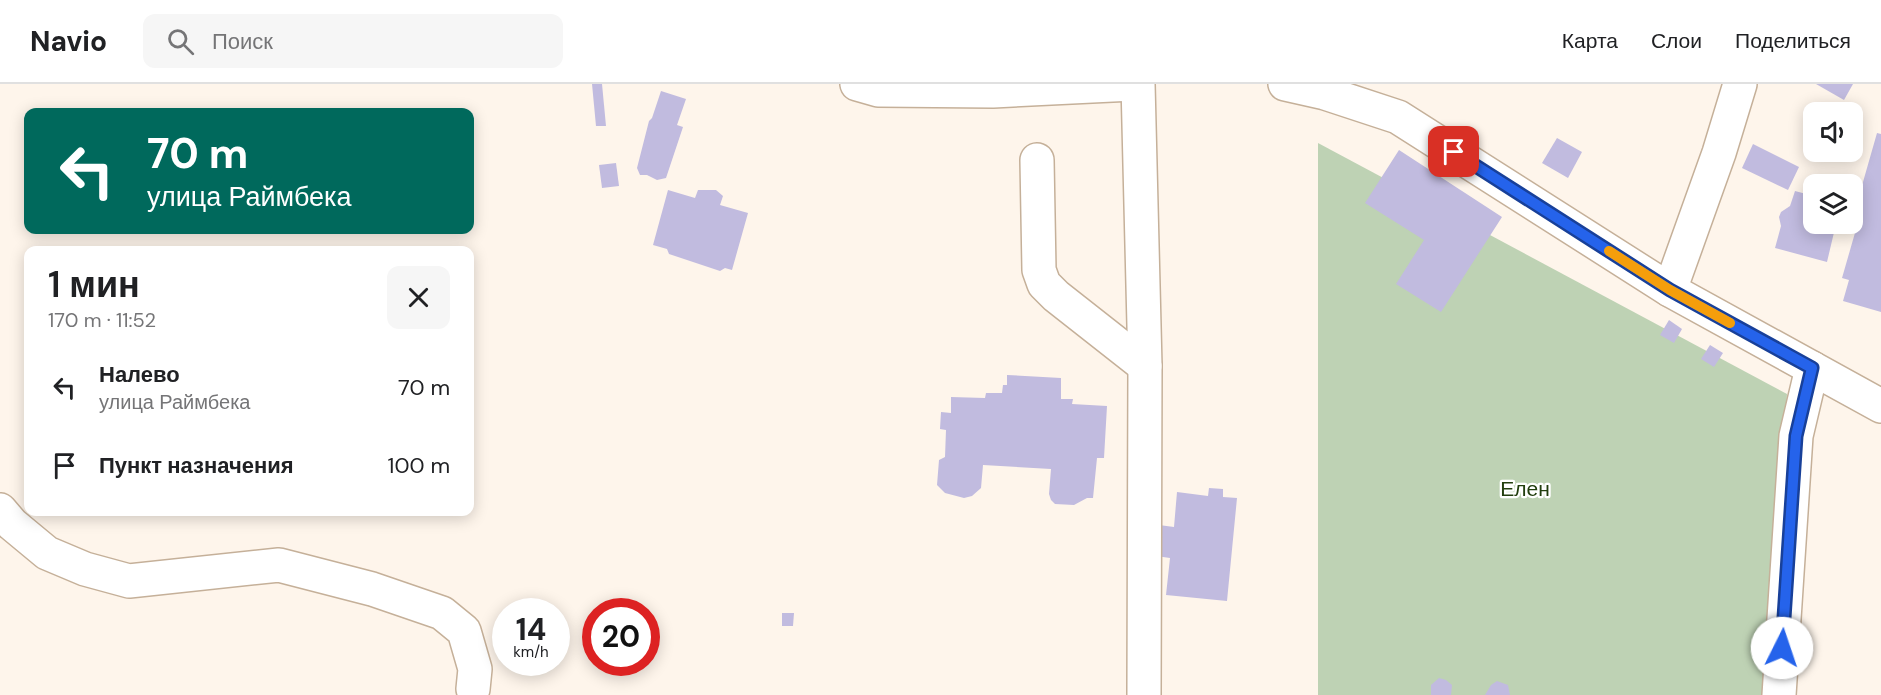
<!DOCTYPE html>
<html lang="ru">
<head>
<meta charset="utf-8">
<style>
	:root { --surface:#fff; --page:#f6f6f6; --text:#202124; --muted:#757577; --line:#e0e0e0 }
	body { margin:0; font-family:"DM Sans",sans-serif; background:var(--page); color:var(--text); height:100vh; display:flex; flex-direction:column; font-size:22px; white-space:nowrap }
	* { box-sizing:border-box; margin:0 }
	p { font-size:20px; color:var(--muted) }
	.icon { flex:none; width:33px; height:33px; fill:none; stroke:currentColor; stroke-width:2; stroke-linecap:round; stroke-linejoin:round }
	.map { position:relative; flex:1; overflow:hidden }
	.sheet { position:absolute; left:24px; top:162px; width:450px; height:270px; display:flex; flex-direction:column; background:var(--surface); border-radius:12px; box-shadow:0 3px 15px #0003 }
	.sheet>* { flex:none }
	.guide { position:absolute; left:24px; top:24px; width:450px; height:126px; border-radius:12px; box-shadow:0 3px 15px #0003; background:#00695c; color:#fff; overflow:hidden }
	.tools { position:absolute; left:1803px; top:18px; display:grid; gap:12px }
	.tools a { display:grid; place-items:center; width:60px; height:60px; border-radius:12px; background:var(--surface); box-shadow:0 3px 15px #0003; font-size:30px }
	.speed { position:absolute; left:492px; top:514px; display:flex; gap:12px; font-size:30px; font-weight:700; text-align:center }
	.speed>* { display:grid; place-content:center; width:78px; height:78px; border-radius:50%; background:var(--surface); box-shadow:0 3px 15px #0003; line-height:1 }
	.speed small { font-size:15px; font-weight:400 }
	.speed .limit { border:9px solid #d22; background:#fff; color:#111 }
	.pin { position:absolute; display:grid; place-items:center; width:51px; height:51px; color:#fff; margin:-26px; border-radius:12px; box-shadow:0 3px 9px #0006 }
	.me { position:absolute; width:66px; margin:-33px; rotate:4deg; stroke-linejoin:round; filter:drop-shadow(0 0 4px #0008) }
	.turn { display:flex; align-items:center; gap:21px; height:126px; padding:0 24px; font-size:27px }
	.turn .icon { width:78px; height:78px; stroke-width:2.5 }
	.turn b { display:block; font-size:42px; line-height:51px }
	.round { display:grid; place-items:center; flex:none; width:63px; height:63px; border-radius:12px; background:var(--page) }
	.headline { display:flex; align-items:center; justify-content:space-between; height:102px; padding:0 24px }
	h1 { font-size:36px; font-weight:600; line-height:45px }
	ul { padding:0; list-style:none }
	li { display:flex; align-items:center; gap:18px; height:78px; padding:0 24px }
	li div { flex:1 }
	li b { display:block; font-size:22px }
	li em { font-style:normal }
	header { display:flex; align-items:center; gap:36px; box-sizing:border-box; height:84px; padding:0 30px; background:var(--surface); border-bottom:2px solid var(--line) }
	header strong { font-size:28px }
	nav { display:flex; gap:33px; margin-inline-start:auto; font-size:21px }
	.search { width:420px; height:54px; background:var(--page); display:flex; align-items:center; gap:15px; box-sizing:border-box; padding:0 21px; border-radius:12px; color:var(--muted); font-size:22px }
	.map>svg:first-child { display:block }
	.green { fill:#bed2b4 }
	.building { fill:#c1bbdf }
	.lines { fill:none; stroke-linecap:round; stroke-linejoin:round }
	.minor-casing { stroke:#c5b099; stroke-width:36 }
	.minor { stroke:#fff; stroke-width:33 }
	.route-casing { stroke:#184099; stroke-width:15 }
	.route { stroke:#2563eb; stroke-width:10 }
	.slow { stroke:#f59e0b; stroke-width:10 }
	.labels { text-anchor:middle; stroke-width:4.5; stroke-linejoin:round; paint-order:stroke }
	.park-label { font-size:21px; fill:#223e0e; stroke:#fff }
</style>
</head>
<body>
<header>
<strong>Navio</strong>
<div class="search"><svg class="icon" aria-label="search" viewBox="0 0 24 24"><circle cx="10" cy="10" r="6"/><path d="M15 15l6 6"/></svg>Поиск</div>
<nav><a>Карта</a><a>Слои</a><a>Поделиться</a></nav>
</header>
<div class="map">
<svg width="1881" height="611" viewBox="0 0 1881 611">
	<rect width="100%" height="100%" fill="#fef5eb"/>
	<path class="green" d="M1318,59L1787,310L1770,611H1318Z"/>
	<g class="building">
		<path d="M592,0H602L606,42H596Z"/>
		<path d="M1816,0H1853L1844,16Z"/>
		<path d="M661,7L686,15L677,41L683,43L666,94L657,96L647,91H640L637,84L649,37L652,34Z"/>
		<path d="M1877,49L1881,50V228L1843,217L1849,196L1842,194L1861,128L1855,126Z"/>
		<path d="M1557,54L1582,68L1568,94L1542,79Z"/>
		<path d="M1753,60L1799,83L1788,106L1742,84Z"/>
		<path d="M1399,66L1502,133L1441,228L1396,200L1424,156L1365,119Z"/>
		<path d="M616,79L619,102L602,104L599,81Z"/>
		<path d="M668,106L695,114L698,106H716L723,112L720,121L748,129L732,186L725,184L720,187L669,170L667,165L653,161Z"/>
		<path d="M1795,107L1814,112V140H1836L1827,178L1775,164L1781,142L1779,133L1781,128L1790,122Z"/>
		<path d="M1669,236L1682,245L1674,259L1660,251Z"/>
		<path d="M1710,261L1723,269L1714,283L1701,275Z"/>
		<path d="M1007,291L1061,294V315H1073L1072,320L1107,322L1104,374H1097L1093,414H1087L1074,421L1055,420L1051,416L1049,410L1051,385L983,381L981,404L972,412L964,414L945,409L937,401L939,376L945,373L946,346L940,345L941,328L951,329V313L985,314L986,309H1002L1003,301H1007Z"/>
		<path d="M1209,404L1223,405V413L1237,414L1227,517L1166,511L1170,474L1156,472L1159,441L1174,443L1177,408L1208,412Z"/>
		<path d="M782,529H794L793,542H782Z"/>
		<path d="M1439,594L1446,596L1452,601L1451,611H1431V601Z"/>
		<path d="M1497,597L1508,601L1510,611H1485L1491,601Z"/>
	</g>
	<g class="lines">
		<defs>
			<g id="minor">
				<path d="M857,0L878,6L993,7L1133,0"/>
				<path d="M1138,0L1145,282L1144,611"/>
				<path d="M1285,0L1325,9L1398,33L1670,206L1881,322"/>
				<path d="M1037,76L1039,186L1044,200L1056,212L1145,282"/>
				<path d="M1670,206L1719,69L1740,0"/>
				<path d="M0,426L12,440L47,469L85,485L129,497L279,481L372,505L442,529L464,547L475,585L473,605"/>
				<path d="M1779,611L1796,352L1812,284"/>
			</g>
		</defs>
		<use href="#minor" class="minor-casing"/>
		<use href="#minor" class="minor"/>
	</g>
	<g class="lines">
		<defs>
			<path id="route" d="M1454,68L1670,206L1812,284L1796,352L1782,564"/>
		</defs>
		<use href="#route" class="route-casing"/>
		<use href="#route" class="route"/>
		<path class="slow" d="M1609,167L1670,206L1730,239"/>
	</g>
	<g class="labels">
		<g class="park-label">
			<text x="1525" y="412">Елен</text>
		</g>
	</g>
</svg>
<div class="tools">
<a><svg class="icon" aria-label="sound" viewBox="0 0 24 24"><path d="M4 9h4l5-4v14l-5-4H4zM17 9q2 3 0 6"/></svg></a>
<a><svg class="icon" aria-label="layers" viewBox="0 0 24 24"><path d="M12 4l9 5-9 5-9-5zM3 14l9 5 9-5"/></svg></a>
</div>
<div class="speed"><div>14<small>km/h</small></div><div class="limit">20</div></div>
<div class="pin" style="left:1454px;top:68px;background:#d93025"><svg class="icon" aria-label="arrive" viewBox="0 0 24 24"><path d="M6 21V4h12l-3 4 3 4H6"/></svg></div>
<svg class="me" style="left:1782px;top:564px" viewBox="-20 -20 40 40"><circle r="19" fill="#fff"/><path d="M0-13L10 11 0 6-10 11z" fill="#2563eb"/></svg>
<div class="guide">
<div class="turn"><svg class="icon" aria-label="left" viewBox="0 0 24 24"><path d="M17 20v-9H6M10 6l-5 5 5 5"/></svg><div><b>70 m</b>улица Раймбека</div></div>
</div>
<section class="sheet">
<div class="headline"><div><h1>1 мин</h1><p>170 m · 11:52</p></div><a class="round"><svg class="icon" aria-label="close" viewBox="0 0 24 24"><path d="M6 6l12 12M18 6L6 18"/></svg></a></div>
<ul>
<li><svg class="icon" aria-label="left" viewBox="0 0 24 24"><path d="M17 20v-9H6M10 6l-5 5 5 5"/></svg><div><b>Налево</b><p>улица Раймбека</p></div><em>70 m</em></li>
<li><svg class="icon" aria-label="arrive" viewBox="0 0 24 24"><path d="M6 21V4h12l-3 4 3 4H6"/></svg><div><b>Пункт назначения</b></div><em>100 m</em></li>
</ul>
</section>
</div>
</body>
</html>
